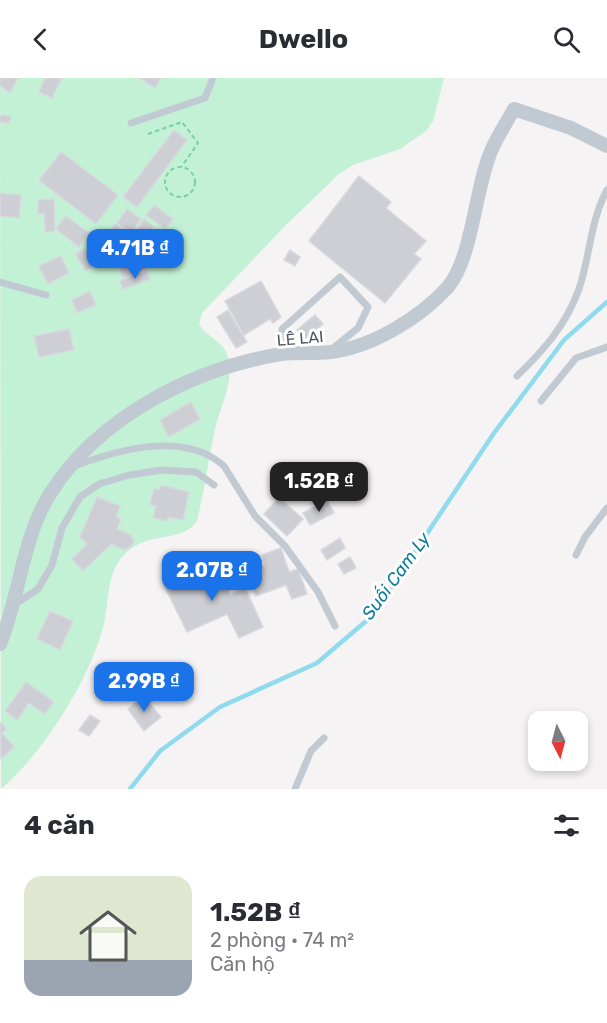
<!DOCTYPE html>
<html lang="vi">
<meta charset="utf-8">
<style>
:root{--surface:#fff;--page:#f2f2f3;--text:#2b2b33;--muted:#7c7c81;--line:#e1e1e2;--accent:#1a73e8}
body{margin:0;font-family:Rubik,sans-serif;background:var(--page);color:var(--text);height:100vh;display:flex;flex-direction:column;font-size:22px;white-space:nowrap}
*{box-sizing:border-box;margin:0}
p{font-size:20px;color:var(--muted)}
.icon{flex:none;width:33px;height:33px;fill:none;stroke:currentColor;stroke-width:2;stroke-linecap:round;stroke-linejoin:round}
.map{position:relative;height:711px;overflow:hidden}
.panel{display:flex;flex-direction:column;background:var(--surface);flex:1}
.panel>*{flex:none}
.needle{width:39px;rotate:174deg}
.fabs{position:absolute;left:528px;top:633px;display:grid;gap:12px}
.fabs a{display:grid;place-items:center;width:60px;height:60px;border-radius:12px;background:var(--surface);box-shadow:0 3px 9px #0003;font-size:30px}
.price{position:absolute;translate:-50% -51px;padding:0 14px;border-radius:12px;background:var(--accent);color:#fff;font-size:20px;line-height:39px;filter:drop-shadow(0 2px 3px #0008)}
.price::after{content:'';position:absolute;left:50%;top:36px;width:18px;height:14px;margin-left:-9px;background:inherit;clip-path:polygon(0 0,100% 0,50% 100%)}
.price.selected{background:#222;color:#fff}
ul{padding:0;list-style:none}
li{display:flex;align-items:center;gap:18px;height:150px;padding:0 24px}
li+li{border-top:2px solid var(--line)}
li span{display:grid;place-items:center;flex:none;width:168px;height:120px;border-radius:18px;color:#555}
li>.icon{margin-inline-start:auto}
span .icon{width:72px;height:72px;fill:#fffc;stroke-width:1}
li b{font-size:26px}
h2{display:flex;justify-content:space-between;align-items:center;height:72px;padding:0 24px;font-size:26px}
header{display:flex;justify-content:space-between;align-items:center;height:78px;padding:0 24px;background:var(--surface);font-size:27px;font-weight:700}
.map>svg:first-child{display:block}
.green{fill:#c3f1d5}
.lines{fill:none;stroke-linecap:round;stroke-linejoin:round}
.stream{stroke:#90daee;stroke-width:4.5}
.building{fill:#cdcfd5;stroke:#d7d9de;stroke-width:1.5}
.path{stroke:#7ad0a6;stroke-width:2;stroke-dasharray:4.5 3;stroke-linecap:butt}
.lane{stroke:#c1cad2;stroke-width:7}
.street{stroke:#c1cad2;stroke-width:14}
.labels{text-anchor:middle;stroke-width:6;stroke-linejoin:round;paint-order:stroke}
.street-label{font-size:16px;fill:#4a5661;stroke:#fff}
.water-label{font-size:18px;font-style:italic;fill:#0c7c9b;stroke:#fff}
</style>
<header><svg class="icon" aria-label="back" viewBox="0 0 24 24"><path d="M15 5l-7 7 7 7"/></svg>Dwello<svg class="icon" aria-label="search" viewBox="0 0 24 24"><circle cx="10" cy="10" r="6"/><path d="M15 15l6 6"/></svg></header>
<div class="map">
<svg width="607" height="711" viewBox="0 0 607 711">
<rect width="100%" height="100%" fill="#f5f3f3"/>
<!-- green -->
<path class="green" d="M0 0H444L433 43 426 53 400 71 353 87 339 96 286 147 202 235 199 246C206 259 222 262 227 276 237 300 218 333 214 356 208 385 204 414 197 443 180 468 144 449 119 483 106 502 109 528 103 550 88 604 43 675 1 711Z"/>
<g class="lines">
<!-- stream -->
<path class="stream" d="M130 711 160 673 220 629 317 585 372 538 494 355 564 262 607 224"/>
</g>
<!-- building -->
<g class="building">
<path d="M0 0H18L10 15 0 8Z"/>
<path d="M45 0H62L52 20 39 14Z"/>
<path d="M139 0H161L155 10Z"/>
<path d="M0 37 11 38 9 45 0 44Z"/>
<path d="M174 52 187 62 137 129 123 119Z"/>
<path d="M61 74 118 117 96 146 39 102Z"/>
<path d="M359 98 391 124 386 130 426 163 414 176 421 181 385 225 309 163Z"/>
<path d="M0 115 21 117 19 140 0 138Z"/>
<path d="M54 121 55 153 45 154 44 135 38 136V122Z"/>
<path d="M154 127 173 141 165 151 146 137Z"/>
<path d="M127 131 141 141 131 155 117 145Z"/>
<path d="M66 138 89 155 79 169 56 151Z"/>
<path d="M144 141 154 149 143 165 132 159Z"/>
<path d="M115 146 128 156 119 170 125 173 114 188 95 175Z"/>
<path d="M85 170 95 187 86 193 75 176Z"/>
<path d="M290 172 300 179 295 188 284 182Z"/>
<path d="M140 176 147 191 123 200 118 185Z"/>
<path d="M61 178 69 195 48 206 39 188Z"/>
<path d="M147 192 150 201 123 211 120 203Z"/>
<path d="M261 203 281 239 273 245 270 241 244 257 225 223Z"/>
<path d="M90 213 96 227 77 235 72 222Z"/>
<path d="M228 232 247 264 236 270 217 239Z"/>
<path d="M315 237 323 246 304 262 297 252Z"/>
<path d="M69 251 74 272 39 279 34 258Z"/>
<path d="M191 324 200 341 169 359 160 342Z"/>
<path d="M310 391 319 413 299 420 292 398Z"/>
<path d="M161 407 189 414 183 442 168 439V443L153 440 156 428 150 427 154 411 159 412Z"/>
<path d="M97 419 120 428 116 439 121 441 117 451 131 457 134 463 131 469 124 472 111 466 83 493 72 481 87 466 80 459Z"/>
<path d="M279 420 303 441 287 458 264 436Z"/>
<path d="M327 422 334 435 310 447 303 435Z"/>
<path d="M340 460 345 470 327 482 321 472Z"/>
<path d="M281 470 289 494 298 491 307 516 292 521 286 507 256 518 247 494 265 487 262 477Z"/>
<path d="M350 479 356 490 344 496 338 486Z"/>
<path d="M216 484 230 517 245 510 263 549 239 560 227 536 187 554 165 509Z"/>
<path d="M50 533 73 543 60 572 37 561Z"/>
<path d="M26 604 54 624 45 636 29 625 17 642 5 633Z"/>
<path d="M143 618 161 639 144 653 128 631Z"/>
<path d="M90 637 100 643 89 658 79 652Z"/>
<path d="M0 644 7 651 2 655 14 669 1 681Z"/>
</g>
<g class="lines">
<!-- path -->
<g class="path">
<path d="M148 56 182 44 198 65 182 88"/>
<circle cx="180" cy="104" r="15"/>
</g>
<!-- lane -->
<g class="lane">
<path d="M131 45 205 20 213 0"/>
<path d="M0 204 46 217"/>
<path d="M281 276 282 251 340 199 368 229 358 250 332 271"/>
<path d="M517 298C544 272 566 247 579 211 590 179 590 143 607 112"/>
<path d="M541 323 576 280 607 269"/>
<path d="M75 388C119 371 185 353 224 388L255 438 285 468 318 514 335 548"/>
<path d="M576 477 585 459 607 430"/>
<path d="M14 527 38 511 52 487 62 450 80 419 99 406 129 397 162 392 196 394 214 407"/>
<path d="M295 711 311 673 324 660"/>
</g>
<!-- street -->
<path class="street" d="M0 566C20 518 22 460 50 416 98 339 193 291 281 276 297 274 314 276 331 274 372 269 420 240 448 209 473 179 475 108 492 71 498 57 507 44 514 31L571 50 607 68"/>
</g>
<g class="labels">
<!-- street labels -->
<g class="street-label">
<text transform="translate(300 260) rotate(-5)" y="6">LÊ LAI</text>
</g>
<!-- water labels -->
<g class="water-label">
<text transform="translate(396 498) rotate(-54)" y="6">Suối Cam Ly</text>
</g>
</g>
</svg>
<div class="fabs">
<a><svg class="needle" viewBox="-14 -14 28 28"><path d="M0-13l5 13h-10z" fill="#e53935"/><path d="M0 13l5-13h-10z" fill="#7c7c81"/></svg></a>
</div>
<b class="price" style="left:135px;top:202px">4.71B ₫</b>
<b class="price selected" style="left:319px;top:435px">1.52B ₫</b>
<b class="price" style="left:212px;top:524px">2.07B ₫</b>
<b class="price" style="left:144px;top:635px">2.99B ₫</b>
</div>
<section class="panel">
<h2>4 căn<svg class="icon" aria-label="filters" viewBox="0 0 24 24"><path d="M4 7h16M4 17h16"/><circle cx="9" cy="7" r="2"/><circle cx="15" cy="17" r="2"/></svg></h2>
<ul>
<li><span style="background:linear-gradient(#dfe7d0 70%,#9aa5b1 0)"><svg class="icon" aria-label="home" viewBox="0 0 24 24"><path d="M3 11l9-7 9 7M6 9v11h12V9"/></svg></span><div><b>1.52B ₫</b><p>2 phòng · 74 m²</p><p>Căn hộ</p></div></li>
</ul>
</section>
